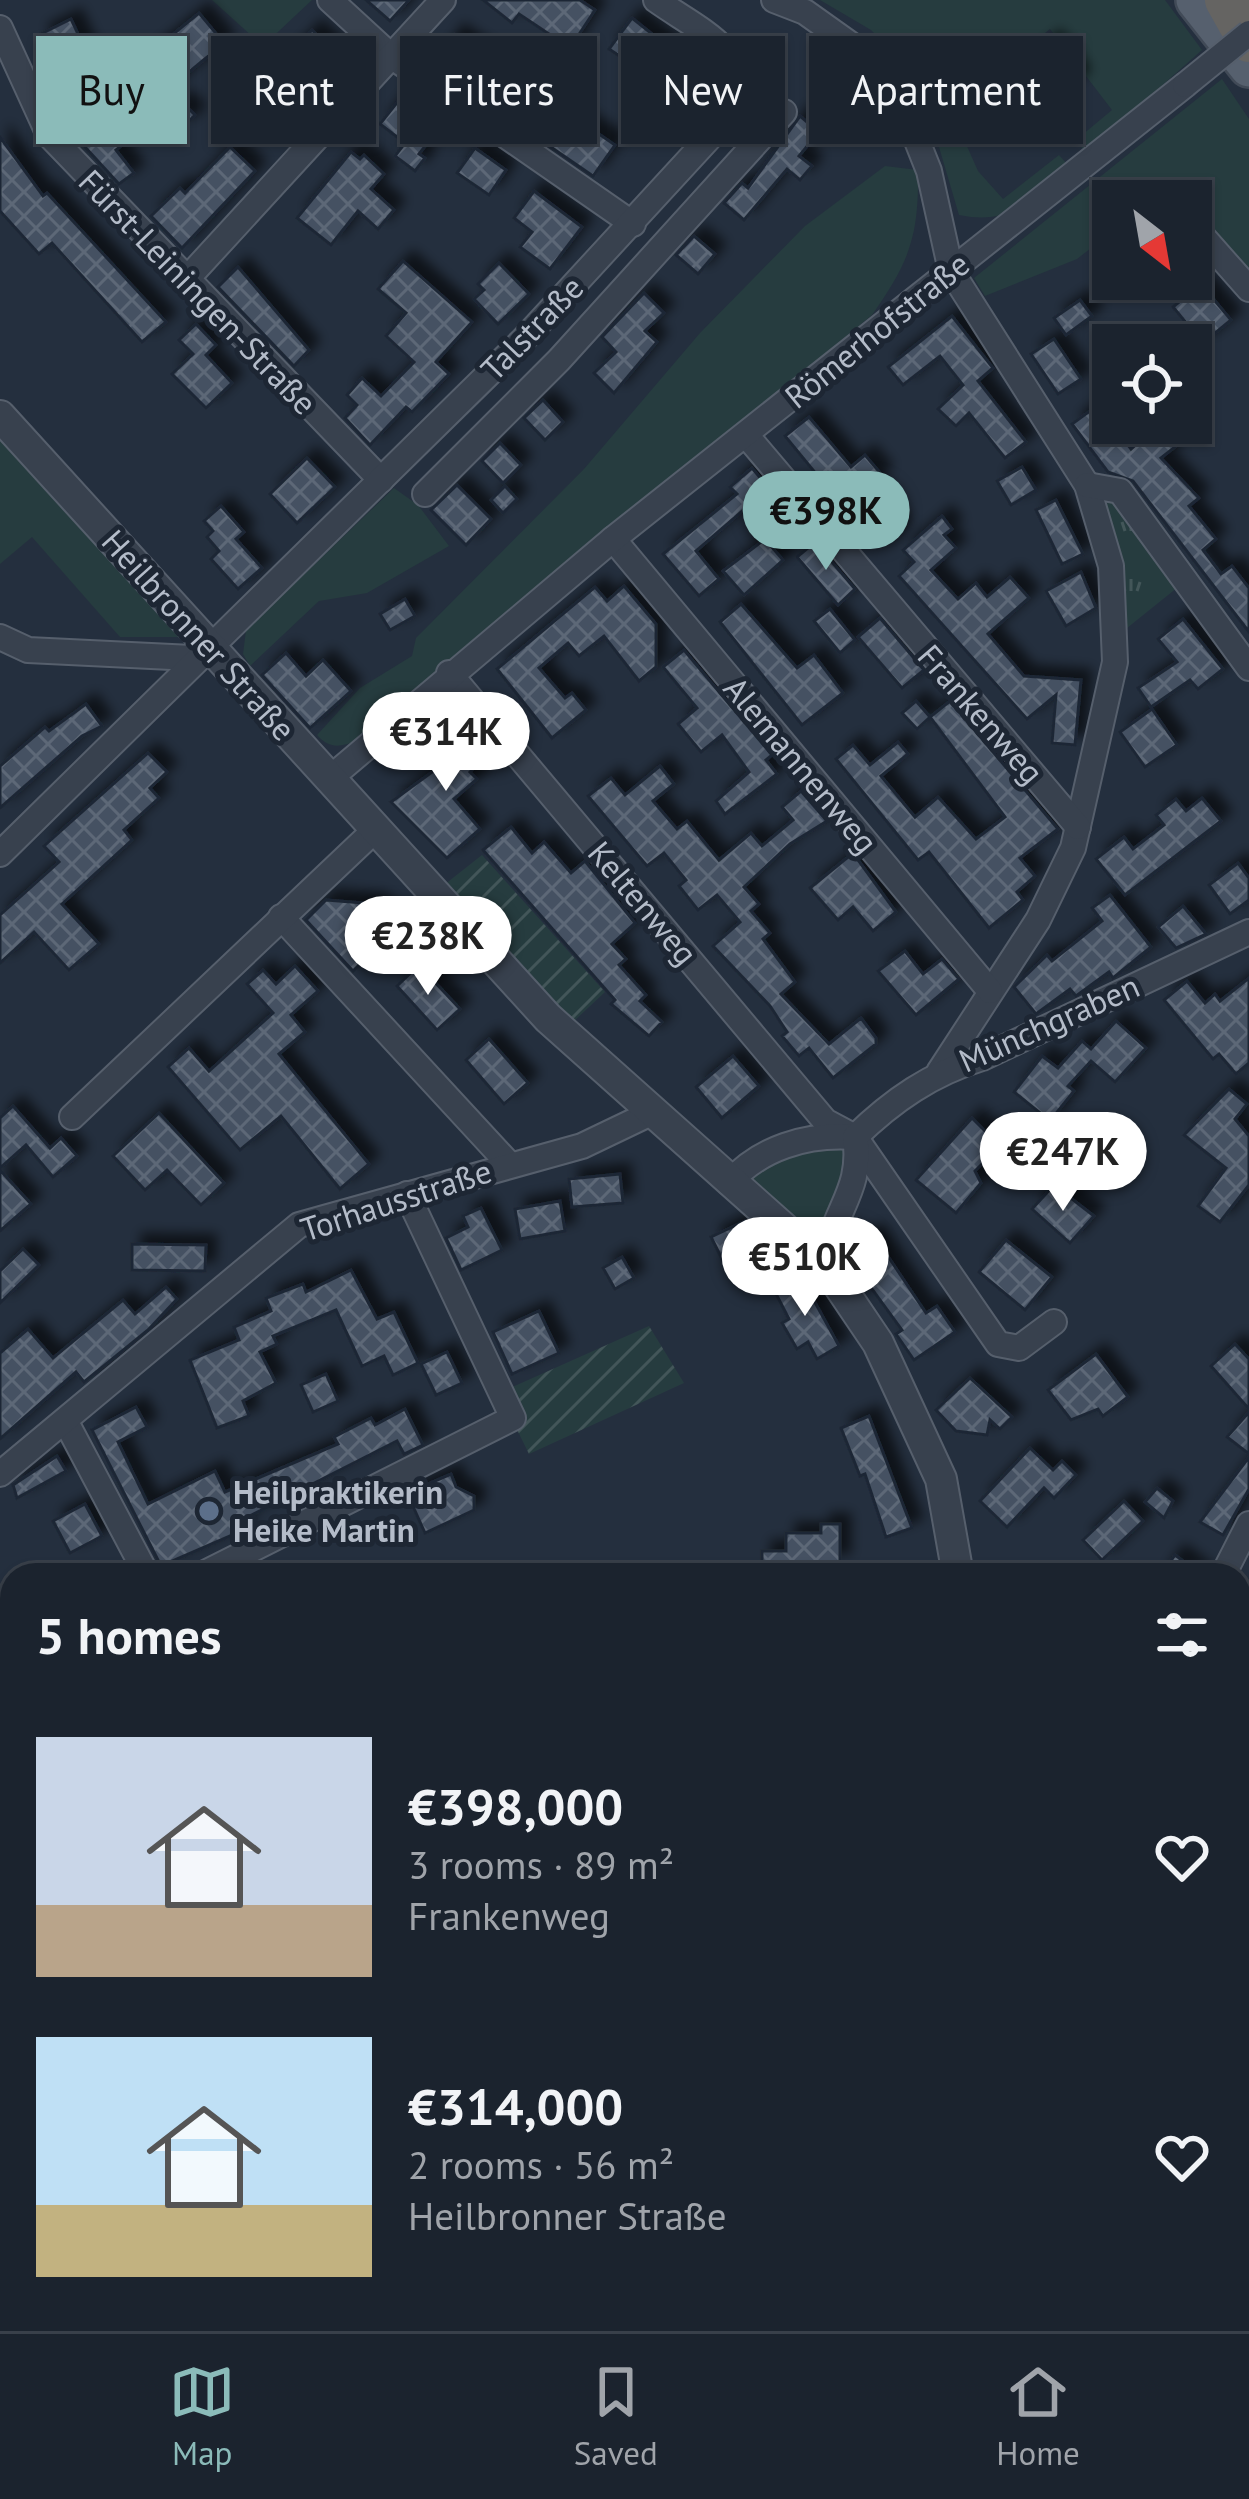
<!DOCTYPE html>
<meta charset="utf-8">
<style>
:root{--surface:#1b232e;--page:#282f3a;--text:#f1f3f6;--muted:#a0a4aa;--line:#39404a;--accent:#8bbbb9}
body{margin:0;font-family:"PT Sans",sans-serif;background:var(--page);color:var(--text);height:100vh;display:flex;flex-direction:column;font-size:45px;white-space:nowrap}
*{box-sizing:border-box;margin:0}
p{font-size:39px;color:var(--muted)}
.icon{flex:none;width:66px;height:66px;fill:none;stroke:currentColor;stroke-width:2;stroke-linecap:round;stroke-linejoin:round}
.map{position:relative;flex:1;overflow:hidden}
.details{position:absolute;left:0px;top:1563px;width:1251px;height:768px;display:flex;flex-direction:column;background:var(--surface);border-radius:36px 36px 0 0;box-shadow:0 3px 9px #0004,0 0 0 3px var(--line)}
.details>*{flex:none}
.hud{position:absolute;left:36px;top:36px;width:1179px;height:108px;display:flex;gap:24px}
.needle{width:78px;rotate:149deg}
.fabs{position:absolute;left:1092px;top:180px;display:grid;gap:24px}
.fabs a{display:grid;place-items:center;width:120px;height:120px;border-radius:0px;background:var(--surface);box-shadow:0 3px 9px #0004,0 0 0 3px var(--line);font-size:60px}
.price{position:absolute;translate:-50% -102px;padding:0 27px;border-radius:42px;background:#fff;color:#222;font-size:39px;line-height:78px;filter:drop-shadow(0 3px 6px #0008)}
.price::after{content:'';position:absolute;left:50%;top:72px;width:36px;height:27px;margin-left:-18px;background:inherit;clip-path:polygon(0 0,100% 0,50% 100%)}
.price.active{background:var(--accent);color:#111}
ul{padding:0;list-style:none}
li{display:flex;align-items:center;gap:36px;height:300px;padding:0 36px}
li span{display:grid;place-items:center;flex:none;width:336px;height:240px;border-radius:0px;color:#555}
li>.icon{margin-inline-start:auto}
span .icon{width:144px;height:144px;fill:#fffc;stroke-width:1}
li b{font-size:51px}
h2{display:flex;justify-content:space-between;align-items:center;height:144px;padding:0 36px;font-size:51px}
.chip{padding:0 42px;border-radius:0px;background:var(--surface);box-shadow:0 3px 9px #0004,0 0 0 3px var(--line);font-size:42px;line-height:108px}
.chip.active{background:var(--accent);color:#111}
.tab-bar{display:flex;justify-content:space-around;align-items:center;height:168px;border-top:3px solid var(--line);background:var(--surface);font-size:33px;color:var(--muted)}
.tab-bar a{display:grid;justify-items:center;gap:6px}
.tab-bar .active{color:var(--accent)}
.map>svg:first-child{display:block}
.grass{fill:#263c3f}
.park{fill:url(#park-tufts)}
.garden{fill:url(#garden-furrows)}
.building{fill:url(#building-cross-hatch);stroke:#1f2835;stroke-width:3;filter:url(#shadow)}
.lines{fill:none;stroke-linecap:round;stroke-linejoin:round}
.minor-casing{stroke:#565f6c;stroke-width:28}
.tertiary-casing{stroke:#565f6c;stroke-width:34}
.primary-casing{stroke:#414a57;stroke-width:44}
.trunk-casing{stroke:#434c59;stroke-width:46}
.minor{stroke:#38414e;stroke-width:24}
.tertiary{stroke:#38414e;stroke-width:30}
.primary{stroke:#56606e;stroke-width:39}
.trunk{stroke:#656462;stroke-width:42}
.minor-bridge-casing{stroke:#565f6c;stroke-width:28;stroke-linecap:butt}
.minor-bridge{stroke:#38414e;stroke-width:24}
.service-dot{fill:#5c6f8a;stroke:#1d2633;stroke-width:4.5}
.labels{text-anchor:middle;stroke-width:10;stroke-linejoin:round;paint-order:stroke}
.street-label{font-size:33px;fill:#b4bcc9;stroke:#1d2633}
.poi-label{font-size:33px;font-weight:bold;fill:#b4bcc9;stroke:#1d2633;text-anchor:start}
</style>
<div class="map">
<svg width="1249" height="2331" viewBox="0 0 1249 2331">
<defs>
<pattern id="park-tufts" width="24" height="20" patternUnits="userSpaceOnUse" patternTransform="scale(3)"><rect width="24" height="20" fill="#263c3f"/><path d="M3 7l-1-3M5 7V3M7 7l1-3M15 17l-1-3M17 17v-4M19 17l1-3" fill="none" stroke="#435659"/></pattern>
<pattern id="garden-furrows" width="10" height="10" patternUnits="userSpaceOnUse" patternTransform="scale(3)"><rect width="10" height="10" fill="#263c3f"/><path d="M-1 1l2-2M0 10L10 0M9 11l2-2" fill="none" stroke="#435659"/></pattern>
<pattern id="building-cross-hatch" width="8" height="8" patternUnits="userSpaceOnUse" patternTransform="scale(3)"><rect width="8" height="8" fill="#455162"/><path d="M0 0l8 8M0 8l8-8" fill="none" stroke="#5d6877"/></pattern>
<filter id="shadow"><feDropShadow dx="10" dy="-10" stdDeviation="6" flood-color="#0009"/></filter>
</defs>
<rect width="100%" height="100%" fill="#242f3e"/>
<!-- grass -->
<g class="grass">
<path d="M212 0H312L263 46Z"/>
<path d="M820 0H1165L1202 50 1086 153 1076 140 1112 110 1050 29 950 108 978 171 1003 199 1059 155 1068 165C1030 199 1013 226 959 215L919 79 871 30Z"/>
<path d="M1222 79 1249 119V276L1191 209V201H1113V231L1077 259 985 296 974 278Z"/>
<path d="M885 166 918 170C919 236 910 261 872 315L361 739C343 746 331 751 317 735L360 688 412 656 416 638 584 469 700 333 805 226Z"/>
<path d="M0 434 188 637H120L32 537 0 564Z"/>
<path d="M394 488 418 505 449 546 367 593 319 601 250 666 243 654 246 630Z"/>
<path d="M855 1137 826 1266 729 1183 749 1160Z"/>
</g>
<!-- park -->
<path class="park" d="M1111 501 1178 587 1127 628 1105 505Z"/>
<!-- garden -->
<g class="garden">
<path d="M482 855 605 992 573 1022 444 885Z"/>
<path d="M649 1326 684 1383 529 1454 499 1393Z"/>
</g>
<!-- building -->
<g class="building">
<path d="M366 0H409L390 21Z"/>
<path d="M483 0H580L595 10 570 48 519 14 512 23Z"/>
<path d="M199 13 224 43 164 93 139 62Z"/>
<path d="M632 18 715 84 687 112 644 72 609 49Z"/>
<path d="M71 19 93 66 61 81 39 35Z"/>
<path d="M312 30 346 61 324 85 287 57Z"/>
<path d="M454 34 615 145 593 176 513 121 517 115 434 64Z"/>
<path d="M1051 40 1080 79 1014 132 985 97Z"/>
<path d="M273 87 302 111 276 142 247 119Z"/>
<path d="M399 100 438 130 419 154 425 158 415 171 395 156 405 143 380 124Z"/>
<path d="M181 101 195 115 182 128 168 115Z"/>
<path d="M111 105 135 135 116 150 134 173 119 184 74 135Z"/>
<path d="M800 116 819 132 799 156 812 166 800 180 787 169 744 220 724 203 742 183 748 188Z"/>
<path d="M0 137 43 196 47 193 166 322 142 342 52 243 39 254 0 211Z"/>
<path d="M230 147 255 171 182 248 151 216 180 188 185 193Z"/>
<path d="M475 148 506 170 489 195 457 173Z"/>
<path d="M351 152 360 159 364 155 384 174 371 189 394 210 378 229 358 211 331 245 297 218Z"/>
<path d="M534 191 582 227 550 269 520 247 532 232 514 218Z"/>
<path d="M694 236 715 254 698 274 676 255Z"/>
<path d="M403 261 472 322 436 362 449 374 412 412 406 407 370 445 345 418 357 405 347 395 362 378 381 396 414 362 386 336 406 313 378 289Z"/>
<path d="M499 263 529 294 498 324 474 299 484 290 478 284Z"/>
<path d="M238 267 309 350 294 366 218 287Z"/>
<path d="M1201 284 1231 320 1203 343 1173 307Z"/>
<path d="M644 293 664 313 645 331 657 342 614 393 594 373 616 352 602 337Z"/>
<path d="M1080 300 1092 316 1066 335 1054 318Z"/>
<path d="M952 316 993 368 978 381 1026 442 1005 458 969 413 956 426 938 409 963 385 940 356 903 385 888 367Z"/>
<path d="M196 324 216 345 206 355 232 383 206 408 172 374 193 354 179 340Z"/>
<path d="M1054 339 1081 379 1058 394 1031 354Z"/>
<path d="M543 400 563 422 545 440 524 418Z"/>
<path d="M1098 405 1131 449 1157 426 1175 447 1161 458 1199 498 1189 506 1216 539 1203 550 1221 574 1232 566 1249 588V632L1133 481 1108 472 1072 424Z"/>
<path d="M809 417 851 467 865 455 882 475 870 485 899 530 877 548 785 436Z"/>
<path d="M500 443 521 465 503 483 482 461Z"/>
<path d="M307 458 335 487 297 523 270 494Z"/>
<path d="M1022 467 1036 490 1011 505 997 481Z"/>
<path d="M752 468 793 517 773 535 748 506 696 551 719 579 699 596 663 554 737 494 730 487Z"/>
<path d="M457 485 491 519 466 545 431 510Z"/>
<path d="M505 486 517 499 503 513 491 500Z"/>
<path d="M1056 500 1083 554 1062 564 1036 510Z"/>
<path d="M221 506 244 532 236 539 262 568 238 589 211 559 219 551 207 537 213 531 204 521Z"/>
<path d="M942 516 952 529 944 535 956 548 931 570 958 599 976 583 987 597 1010 577 1029 598 988 634 1024 676 1081 680 1075 745 1052 743 1056 695 1027 719 899 576 914 562 903 550Z"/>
<path d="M765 539 783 560 744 595 723 571Z"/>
<path d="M815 542 855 589 838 605 797 557Z"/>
<path d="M1081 572 1096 608 1066 626 1046 591Z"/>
<path d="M624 586 656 624V667L639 681 604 636 579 656 568 643 539 668 565 698 572 693 586 710 552 738 497 669 595 587 607 601Z"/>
<path d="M405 599 415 616 390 630 380 614Z"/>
<path d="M741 604 797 668 814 655 843 693 802 725 720 622Z"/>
<path d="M830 609 855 640 840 653 814 621Z"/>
<path d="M880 618 924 670 902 688 858 637Z"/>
<path d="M1183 619 1223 669 1198 689 1190 680 1151 707 1138 688 1177 662 1158 639Z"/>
<path d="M684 650 772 755 766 760 777 774 725 814 716 801 749 772 722 735 701 752 678 724 697 708 663 667Z"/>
<path d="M286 653 306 676 323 660 351 691 310 728 262 675Z"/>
<path d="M916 701 930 717 917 729 902 713Z"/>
<path d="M950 701 1058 829 1020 858 1035 876 1017 892 1023 900 989 928 929 852 918 860 836 759 853 745 870 765 898 742 908 754 881 776 915 817 938 797 976 839 1005 817 930 717Z"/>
<path d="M86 704 102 726 82 736 0 808V766L45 727 49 731Z"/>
<path d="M1152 709 1177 745 1145 767 1120 732Z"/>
<path d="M469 722 493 751 470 772 477 779 454 799 480 829 447 858 391 802 454 756 443 744Z"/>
<path d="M148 753 167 772 150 788 159 798 124 830 132 840 62 904 99 944 69 970 34 932 0 963V915L59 862 44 846Z"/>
<path d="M660 766 674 784 653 801 677 829 687 821 719 860 751 833 762 846 793 820 782 807 801 791 827 821 790 844 744 887 759 904 751 911 770 933 763 939 795 982 781 994 829 1044 861 1018 876 1038V1044L833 1078 809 1048 799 1056 782 1036 787 1032 770 1006 713 946 740 922 717 895 698 910 679 886 686 880 664 853 647 866 588 796 611 778 625 795Z"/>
<path d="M1202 798 1221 821 1125 895 1096 859 1124 837 1133 849 1164 825 1156 815 1176 799 1186 811Z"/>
<path d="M511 827 532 853 544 842 571 873 585 861 635 923 612 944 626 959 619 965 646 995 640 1001 662 1022 649 1036 611 1004 615 1000 483 850Z"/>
<path d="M853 853 896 912 873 931 853 907 838 920 810 888Z"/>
<path d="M1238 863 1249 878V900L1230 914 1209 885Z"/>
<path d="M1110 895 1151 947 1113 978 1109 972 1076 996 1070 989 1036 1014 1014 987 1047 955 1052 961 1102 921 1092 908Z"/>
<path d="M326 900 376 904 398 927 353 971 306 920Z"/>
<path d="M1183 906 1206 934 1176 948 1158 927Z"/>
<path d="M905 951 923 974 942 959 959 979 916 1015 878 971Z"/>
<path d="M419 965 460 1009 437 1030 397 986Z"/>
<path d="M295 966 318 991 291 1015 305 1032 279 1054 369 1164 340 1189 281 1116 240 1150 168 1067 189 1048 209 1071 273 1013 247 984 263 970 276 984Z"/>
<path d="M1249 978V1063L1236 1074 1219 1054 1213 1059 1164 1000 1187 981 1205 1003 1215 994 1220 1001Z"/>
<path d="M1116 1021 1146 1048 1115 1082 1091 1061 1068 1086 1074 1091 1050 1121 1014 1092 1042 1056 1058 1068 1082 1041 1091 1049Z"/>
<path d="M489 1039 528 1083 504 1104 466 1060Z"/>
<path d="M733 1056 759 1086 722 1118 696 1087Z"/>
<path d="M1229 1089 1247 1104 1235 1119 1249 1136V1185L1220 1222 1198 1206 1226 1168 1184 1135Z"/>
<path d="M13 1106 50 1148 61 1138 77 1156 53 1177 26 1145 0 1168V1118Z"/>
<path d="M159 1113 224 1183 201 1205 167 1170 145 1190 113 1156Z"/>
<path d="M972 1118 1000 1146 975 1171 981 1183 956 1213 916 1180Z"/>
<path d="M0 1170 31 1204 0 1231Z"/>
<path d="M620 1174 623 1203 572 1207 569 1179Z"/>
<path d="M1054 1185 1094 1216 1070 1243 1032 1209Z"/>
<path d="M560 1201 565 1231 520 1239 515 1209Z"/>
<path d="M481 1208 502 1250 461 1270 446 1238 468 1227 463 1216Z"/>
<path d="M745 1221 758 1249 725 1265 711 1237Z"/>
<path d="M873 1234 926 1313 937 1306 955 1332 914 1360 896 1334 902 1330 845 1252Z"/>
<path d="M1006 1240 1052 1277 1025 1310 979 1272Z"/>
<path d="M132 1244 206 1245 205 1271 132 1270Z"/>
<path d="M23 1249 39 1265 0 1303V1271Z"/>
<path d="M622 1257 634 1278 615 1289 603 1268Z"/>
<path d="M351 1270 377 1319 394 1312 418 1363 393 1375 384 1356 362 1366 336 1310 273 1336 277 1344 260 1352 276 1383 243 1401 249 1416 217 1428 190 1360 239 1340 234 1327 271 1311 266 1298 303 1284 306 1292Z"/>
<path d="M801 1277 839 1346 817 1359 808 1342 797 1349 782 1323 789 1319 774 1290Z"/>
<path d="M166 1287 177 1299 148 1330 84 1382 76 1372 0 1439V1353L28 1329 53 1358 123 1300 135 1314Z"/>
<path d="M539 1311 559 1353 512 1374 493 1332Z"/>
<path d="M1235 1344 1249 1359V1409L1211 1366Z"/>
<path d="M447 1352 462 1383 436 1395 421 1364Z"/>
<path d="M1096 1354 1128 1397 1103 1416 1098 1409 1071 1420 1048 1390Z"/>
<path d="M326 1374 338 1401 313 1412 301 1385Z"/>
<path d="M970 1378 1012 1417 1000 1429 990 1420 987 1435 956 1431 936 1410Z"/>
<path d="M136 1407 147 1427 118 1442 148 1504 215 1471 225 1492 338 1444 334 1437 371 1418 375 1425 405 1409 423 1445 404 1454 397 1441 240 1521 244 1530 161 1566 92 1430Z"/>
<path d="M1249 1412V1454L1227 1437Z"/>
<path d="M869 1416 912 1528 886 1537 865 1474 860 1476 841 1428Z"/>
<path d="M1030 1448 1053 1470 1062 1461 1076 1475 1054 1498 1044 1488 1007 1527 980 1501Z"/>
<path d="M57 1456 66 1471 17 1498 13 1485Z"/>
<path d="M1249 1457V1489L1223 1535 1200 1522Z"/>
<path d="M451 1474 456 1487 474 1496V1510L425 1533 407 1493Z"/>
<path d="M1157 1488 1173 1501 1164 1518 1145 1502Z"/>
<path d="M1124 1501 1143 1521 1102 1560 1083 1540Z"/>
<path d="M85 1504 102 1536 70 1553 53 1521Z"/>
<path d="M821 1524H840V1563L806 1562V1570H788V1575H762V1551H786V1533H821Z"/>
<path d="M1175 1555 1202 1575H1160Z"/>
</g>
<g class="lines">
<defs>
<g id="minor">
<path d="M330 0 391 56 633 224"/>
<path d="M774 0 805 12 871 59 898 93 929 171 951 271 1087 485 1111 566 1115 662 1073 848 1038 920 939 1072"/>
<path d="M0 28 49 135 381 480"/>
<path d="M1191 234 1196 229 1249 289"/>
<path d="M185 281 443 0"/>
<path d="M746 435 1078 827"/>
<path d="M1087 485 1120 491 1249 668"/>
<path d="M425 494 559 360 784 112"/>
<path d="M613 539 990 991"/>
<path d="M0 637 28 650 192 658 208 651"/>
<path d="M449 673 825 1121 855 1137 998 1344 1019 1348 1054 1322"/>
<path d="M329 779 613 539 1185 85"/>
<path d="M0 854 524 339 744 100C745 47 695 28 656 0"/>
<path d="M281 917 509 1164"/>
<path d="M72 1117 377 828"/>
<path d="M729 1183C760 1148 806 1134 853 1137"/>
<path d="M826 1266C829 1212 864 1193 855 1137 893 1100 931 1074 982 1058L1249 932"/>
<path d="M66 1422 147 1575"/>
<path d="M0 1474 299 1225 582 1146 653 1112"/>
<path d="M201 1575 513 1418 407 1194"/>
<path d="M1223 1575 1249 1524"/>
<path d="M1239 1596 1249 1601"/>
<path d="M1239 1880 1249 1886"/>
<path d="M0 1955 12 1948"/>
<path d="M531 2319 536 2331"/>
<path d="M891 2319V2331"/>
</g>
<g id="tertiary">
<path d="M0 416 548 1018 826 1266 878 1343 941 1479 958 1575"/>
<path d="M1239 2180 1249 2197"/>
<path d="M0 2238 12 2232"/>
</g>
<path id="primary" d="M1196 0 1249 67"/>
<path id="trunk" d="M1226 0 1249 41"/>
</defs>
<!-- minor casing -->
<use href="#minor" class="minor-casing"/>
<!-- tertiary casing -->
<use href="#tertiary" class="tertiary-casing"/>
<!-- primary casing -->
<use href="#primary" class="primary-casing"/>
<!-- trunk casing -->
<use href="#trunk" class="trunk-casing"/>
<!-- minor -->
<use href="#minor" class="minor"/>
<!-- tertiary -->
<use href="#tertiary" class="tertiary"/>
<!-- primary -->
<use href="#primary" class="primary"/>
<!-- trunk -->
<use href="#trunk" class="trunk"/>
<defs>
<path id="minor-bridge" d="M1185 85 1249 33"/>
</defs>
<!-- minor-bridge casing -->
<use href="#minor-bridge" class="minor-bridge-casing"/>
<!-- minor-bridge -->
<use href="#minor-bridge" class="minor-bridge"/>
</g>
<!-- markers -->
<circle class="service-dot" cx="209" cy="1511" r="12"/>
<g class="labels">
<!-- street labels -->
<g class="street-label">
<text transform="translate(198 292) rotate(46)" y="12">Fürst-Leiningen-Straße</text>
<text transform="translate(532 328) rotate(-46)" y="12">Talstraße</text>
<text transform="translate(877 330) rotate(-39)" y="12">Römerhofstraße</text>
<text transform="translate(199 635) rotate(48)" y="12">Heilbronner Straße</text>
<text transform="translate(981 714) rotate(49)" y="12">Frankenweg</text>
<text transform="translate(801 765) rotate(50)" y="12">Alemannenweg</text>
<text transform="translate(643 903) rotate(50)" y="12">Keltenweg</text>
<text transform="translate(1049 1023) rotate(-24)" y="12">Münchgraben</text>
<text transform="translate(396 1200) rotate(-18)" y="12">Torhausstraße</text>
</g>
<!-- poi labels -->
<g class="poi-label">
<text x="233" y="1504">Heilpraktikerin<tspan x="233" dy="38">Heike Martin</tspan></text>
</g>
</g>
</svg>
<div class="fabs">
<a><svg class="needle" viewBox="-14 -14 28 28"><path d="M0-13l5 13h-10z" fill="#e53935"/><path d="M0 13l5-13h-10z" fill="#a0a4aa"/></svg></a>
<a><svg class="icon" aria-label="locate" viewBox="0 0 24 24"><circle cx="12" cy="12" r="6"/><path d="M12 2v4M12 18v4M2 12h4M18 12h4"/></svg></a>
</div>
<b class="price active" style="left:826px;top:573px">€398K</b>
<b class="price" style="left:446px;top:794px">€314K</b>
<b class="price" style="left:428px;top:998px">€238K</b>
<b class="price" style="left:1063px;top:1214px">€247K</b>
<b class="price" style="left:805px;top:1319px">€510K</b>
<div class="hud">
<a class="chip active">Buy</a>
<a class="chip">Rent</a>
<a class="chip">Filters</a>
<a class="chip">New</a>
<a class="chip">Apartment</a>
</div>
<section class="details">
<h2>5 homes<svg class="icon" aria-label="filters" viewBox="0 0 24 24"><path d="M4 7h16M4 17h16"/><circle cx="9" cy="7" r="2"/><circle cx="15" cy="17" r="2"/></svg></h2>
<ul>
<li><span style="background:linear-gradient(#c9d6e8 70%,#b9a48a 0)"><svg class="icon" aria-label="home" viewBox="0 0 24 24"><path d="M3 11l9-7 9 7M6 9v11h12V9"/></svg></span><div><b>€398,000</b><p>3 rooms · 89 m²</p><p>Frankenweg</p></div><svg class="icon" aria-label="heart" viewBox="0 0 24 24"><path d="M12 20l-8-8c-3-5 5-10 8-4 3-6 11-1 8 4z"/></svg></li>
<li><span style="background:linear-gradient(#bfe0f5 70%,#c2b280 0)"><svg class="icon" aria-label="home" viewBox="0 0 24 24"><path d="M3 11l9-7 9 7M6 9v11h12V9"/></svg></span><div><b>€314,000</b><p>2 rooms · 56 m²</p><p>Heilbronner Straße</p></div><svg class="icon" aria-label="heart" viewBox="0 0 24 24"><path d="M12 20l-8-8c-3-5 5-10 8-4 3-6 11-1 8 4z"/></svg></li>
</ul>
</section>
</div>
<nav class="tab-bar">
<a class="active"><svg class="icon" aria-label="map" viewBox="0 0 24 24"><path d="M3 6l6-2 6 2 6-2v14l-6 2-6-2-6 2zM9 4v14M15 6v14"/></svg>Map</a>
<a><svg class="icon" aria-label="saved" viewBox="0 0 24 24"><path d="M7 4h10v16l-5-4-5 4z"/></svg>Saved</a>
<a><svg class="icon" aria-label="home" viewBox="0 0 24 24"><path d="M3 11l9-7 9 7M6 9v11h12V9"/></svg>Home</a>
</nav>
